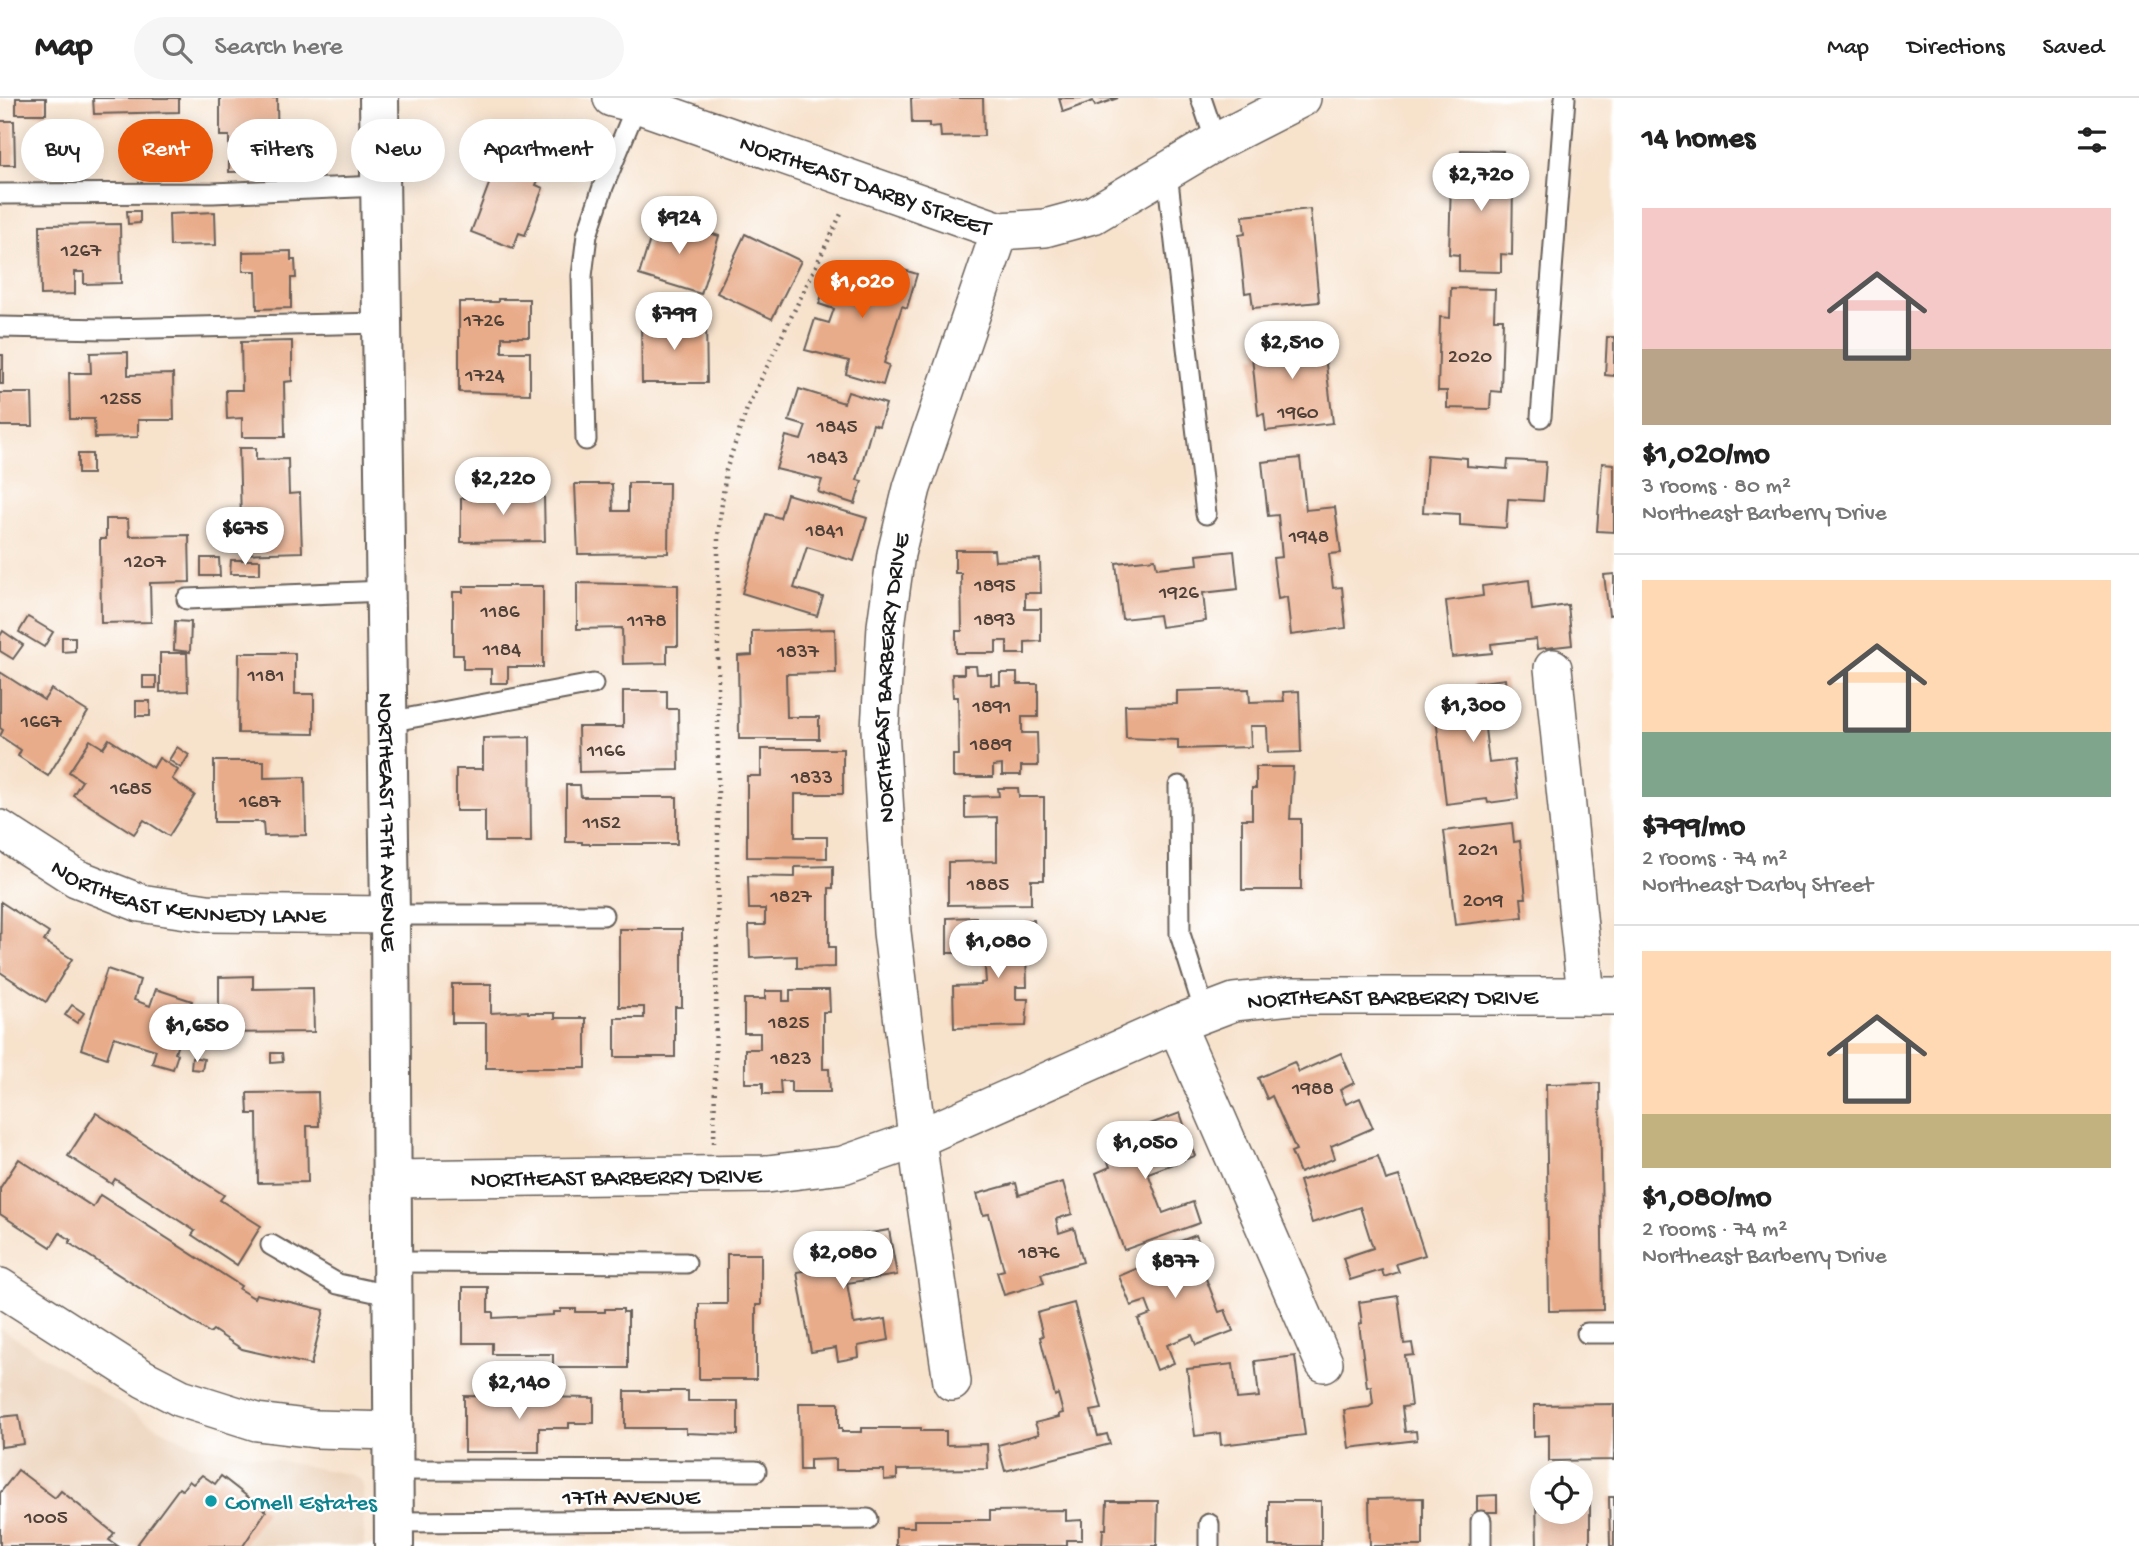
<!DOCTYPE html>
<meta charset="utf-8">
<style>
:root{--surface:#fff;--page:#f6f6f6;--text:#222;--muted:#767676;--line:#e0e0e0;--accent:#ea580c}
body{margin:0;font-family:"Gochi Hand",sans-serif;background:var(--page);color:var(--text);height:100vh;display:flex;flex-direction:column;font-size:26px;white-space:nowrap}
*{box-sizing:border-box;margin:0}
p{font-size:23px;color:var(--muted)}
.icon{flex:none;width:38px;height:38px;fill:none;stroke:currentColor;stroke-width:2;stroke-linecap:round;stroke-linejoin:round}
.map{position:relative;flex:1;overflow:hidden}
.drawer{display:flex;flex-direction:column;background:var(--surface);width:525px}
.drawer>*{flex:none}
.hud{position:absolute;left:21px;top:21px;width:665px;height:63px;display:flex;gap:14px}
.buttons{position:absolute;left:1530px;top:1363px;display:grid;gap:14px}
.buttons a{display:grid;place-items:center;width:63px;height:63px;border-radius:50%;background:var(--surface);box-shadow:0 4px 18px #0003;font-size:35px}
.price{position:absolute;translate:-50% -60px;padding:0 16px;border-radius:24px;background:#fff;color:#222;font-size:23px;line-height:46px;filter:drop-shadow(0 2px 4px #0008)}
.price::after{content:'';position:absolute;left:50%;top:42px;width:21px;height:16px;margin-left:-10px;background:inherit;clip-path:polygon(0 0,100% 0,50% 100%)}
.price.active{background:var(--accent);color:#fff}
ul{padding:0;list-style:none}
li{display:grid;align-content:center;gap:14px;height:371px;padding:0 28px}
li+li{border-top:2px solid var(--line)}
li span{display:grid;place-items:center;height:217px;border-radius:0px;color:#555}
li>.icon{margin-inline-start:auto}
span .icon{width:126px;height:126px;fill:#fffc;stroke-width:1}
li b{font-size:30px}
h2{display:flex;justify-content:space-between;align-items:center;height:84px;padding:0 28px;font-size:30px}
.chip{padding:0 24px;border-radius:32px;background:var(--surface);box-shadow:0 4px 18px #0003;font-size:24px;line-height:63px}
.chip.active{background:var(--accent);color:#fff}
header{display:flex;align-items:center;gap:42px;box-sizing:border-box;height:98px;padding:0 35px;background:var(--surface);border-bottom:2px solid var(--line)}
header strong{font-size:33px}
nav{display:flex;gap:38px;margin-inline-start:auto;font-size:24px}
.search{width:490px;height:63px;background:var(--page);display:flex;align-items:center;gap:18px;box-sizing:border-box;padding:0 24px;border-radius:38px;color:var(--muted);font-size:26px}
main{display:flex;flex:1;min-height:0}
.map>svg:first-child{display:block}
.built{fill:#ebd2b9}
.building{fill:#e8ac8a}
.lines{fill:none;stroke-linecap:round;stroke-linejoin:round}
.service-casing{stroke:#69615a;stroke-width:23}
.minor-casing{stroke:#69615a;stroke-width:40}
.tertiary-casing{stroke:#69615a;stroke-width:42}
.path{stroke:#69615a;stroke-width:4.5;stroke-dasharray:2 5;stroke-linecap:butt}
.service{stroke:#fff;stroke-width:19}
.minor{stroke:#fff;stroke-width:37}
.tertiary{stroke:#fff;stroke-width:38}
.culture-dot{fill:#0f9aa8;stroke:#fff;stroke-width:2.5}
.labels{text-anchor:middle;stroke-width:5;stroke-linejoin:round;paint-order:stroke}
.number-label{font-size:21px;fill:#4f4038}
.street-label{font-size:24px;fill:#1c1c1c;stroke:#fff}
.culture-label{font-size:24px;fill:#0d838f;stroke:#fff;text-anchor:start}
</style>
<header>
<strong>Map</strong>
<div class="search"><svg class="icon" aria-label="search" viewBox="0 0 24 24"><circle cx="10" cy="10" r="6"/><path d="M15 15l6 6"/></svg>Search here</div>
<nav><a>Map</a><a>Directions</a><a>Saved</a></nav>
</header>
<main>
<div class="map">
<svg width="1614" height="1448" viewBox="0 0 1614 1448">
<rect width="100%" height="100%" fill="#fff"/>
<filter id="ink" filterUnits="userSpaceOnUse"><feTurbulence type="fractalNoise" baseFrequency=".0143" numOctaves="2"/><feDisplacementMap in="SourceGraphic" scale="14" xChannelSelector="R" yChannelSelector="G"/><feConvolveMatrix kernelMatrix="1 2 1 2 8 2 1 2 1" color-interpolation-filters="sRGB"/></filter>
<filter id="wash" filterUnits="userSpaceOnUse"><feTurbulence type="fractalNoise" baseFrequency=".00686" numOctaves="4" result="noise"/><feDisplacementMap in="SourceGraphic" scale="28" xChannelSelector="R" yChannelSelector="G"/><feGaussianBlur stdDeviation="1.57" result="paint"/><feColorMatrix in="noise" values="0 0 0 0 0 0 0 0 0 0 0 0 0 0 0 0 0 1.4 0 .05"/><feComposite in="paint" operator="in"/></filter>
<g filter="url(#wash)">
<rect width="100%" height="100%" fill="#f7e2cc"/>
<!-- built -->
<path class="built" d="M0 1230 151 1326 192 1346 353 1377 361 1382 363 1389 364 1448H0Z"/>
<g id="blocks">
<!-- building -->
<g class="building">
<rect x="16" y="0" width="30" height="16"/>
<path d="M93 0H179V14L94 16Z"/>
<path d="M220 0H277L278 73 229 74V38H220Z"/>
<path d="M911 0H983L984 38 941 39 940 28 929 29V25H912Z"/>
<path d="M1059 0H1118L1095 8 1093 3 1063 14Z"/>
<path d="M0 23H14L15 67H0Z"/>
<rect x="150" y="25" width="34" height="27"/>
<path d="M1461 52 1503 53 1502 84H1513L1512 157 1501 156V174L1459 173V157L1449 156 1451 82H1460Z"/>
<path d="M500 57 542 73 536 87 543 90 525 137 519 135 513 150 471 134Z"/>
<path d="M1310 111 1319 204 1253 210 1251 194 1245 195 1239 139V137L1245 136 1243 118Z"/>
<path d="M127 113H140V125L128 126Z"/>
<path d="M215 114 216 147 170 148 169 116Z"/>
<path d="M657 119 719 138 701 196 639 177Z"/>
<path d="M120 126 121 185 84 186V174H75V196L41 197 40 127Z"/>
<path d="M745 136 801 163 772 221 717 195Z"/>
<path d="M291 153V162H295L296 180H291V210L257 211 256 173H243V154Z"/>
<path d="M877 164 917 176 907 210 902 208 884 265 889 267 883 287 846 276 849 263 805 252 815 221 829 225 834 211 819 206 830 173 870 187Z"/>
<path d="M1451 190 1495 191 1494 221H1503L1501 294 1491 293 1490 311 1447 310V293H1438L1440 219 1450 220Z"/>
<path d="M498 201H529V239H502V254H530V296L459 294V204H498Z"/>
<path d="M706 223 707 285H642L641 224Z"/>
<path d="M1322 233 1333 325 1266 333 1264 316 1258 317 1252 258H1258L1256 240Z"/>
<path d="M1607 239H1614V278L1605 277Z"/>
<path d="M292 243V283L284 284 285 339H242V320L227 321 226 292H242L241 244Z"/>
<path d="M128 254V277L173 276 174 322H138V339L95 340 94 321H70L69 275H91L90 255Z"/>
<rect x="0" y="257" width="3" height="29"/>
<path d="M799 291 844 305 848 294 886 306 879 328 873 326 857 382 862 383 855 406 818 394 822 382 776 371 786 338 801 342 806 328 789 323Z"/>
<path d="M0 295H32L33 328H0Z"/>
<path d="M239 350H256V362L288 361 289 396 300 395 302 454 242 456Z"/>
<rect x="78" y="356" width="14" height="20"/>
<path d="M1427 357 1467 360V368L1507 371 1508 362 1546 364 1543 403 1508 401 1506 430 1460 427V416L1423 414Z"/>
<path d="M1300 360 1306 412 1335 409 1341 455 1329 456 1333 490 1342 489 1346 530 1291 537 1287 499 1278 501 1273 460 1282 459 1278 417 1268 418 1262 364Z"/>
<path d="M1602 365 1614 366V434L1597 433Z"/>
<path d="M628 385H669L668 455 578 456 575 386H612L613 413H628Z"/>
<path d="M478 393H529V398H544L545 443 461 444V400H478Z"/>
<path d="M787 396 867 420 854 463 807 449 794 490 823 499 817 518 742 495 766 416 780 420Z"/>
<path d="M106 421H128L129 438 189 437 190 484 150 485 151 524 101 525 100 441H106Z"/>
<path d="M955 452H994L995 463 1040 461 1041 495H1025V511H1041V543L1025 544V556H1007V543H996V555H956V533H962L961 475H955Z"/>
<path d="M1234 453 1238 491 1203 495 1206 523 1161 529 1159 517 1122 521 1116 465 1155 461 1157 470 1198 466 1197 457Z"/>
<path d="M201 460H219L220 478H201Z"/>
<path d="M231 462H260V476H230Z"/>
<path d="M1614 476V516L1609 517 1604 477Z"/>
<path d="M1529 482 1532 512 1568 507 1572 547 1537 551 1536 541 1491 546 1492 555 1452 559 1446 503 1483 498 1482 488Z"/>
<path d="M577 485 678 487V548H667V565L623 566 622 530 577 531Z"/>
<path d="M463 488H543V569H508V585H491V571H463V557H453V494H463Z"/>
<path d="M28 519 53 534 44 549 19 534Z"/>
<path d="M175 523 191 524 190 554 174 552Z"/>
<path d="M835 531 836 575 786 576 787 619H819V641H739L738 558 752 557V533Z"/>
<path d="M3 533 23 547 13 561 0 553V538Z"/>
<path d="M62 539H75V553L62 554Z"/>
<path d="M160 555H187L188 593 160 594Z"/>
<path d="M239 555H295V596H314V636L238 635Z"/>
<path d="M964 568H976L977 576H991V587H1000V575H1017V586H1038V619H1022V635H1037L1038 668H1021V677H1002V667L993 668V679H953V657H959L958 599H953L952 576H964Z"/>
<path d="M0 574 44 602 51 591 88 614 48 678 18 658 21 652 0 638 3 632 0 630Z"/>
<rect x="143" y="578" width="13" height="12"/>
<path d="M1505 581 1509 619 1484 622 1489 665 1514 662 1518 701 1488 705 1487 701 1446 706 1433 593 1474 588 1473 585Z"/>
<path d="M1249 591 1250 604 1284 603 1283 594 1299 593 1301 654 1268 655 1267 628H1250L1251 649 1178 651V642L1126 640 1125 607 1177 606V593Z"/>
<path d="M623 593H667V611H678L679 672 579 674 578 629H623Z"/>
<rect x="136" y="603" width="14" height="15"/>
<path d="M530 639 531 744H485V713H456V671H483V640Z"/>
<path d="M109 641 153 670 159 660 178 672 172 681 195 697 169 738 144 722 134 736 73 697 82 683 69 674 90 642 103 650Z"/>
<path d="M177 649 189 657 181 670 169 662Z"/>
<path d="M761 651H843V696H795V739H827V760L747 759V678H761Z"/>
<path d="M214 663H264V680L305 679 306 737 264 738 263 724H214Z"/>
<path d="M1256 669H1293L1290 721H1301V792H1242V721H1252V690H1256Z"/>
<path d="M566 687H580L581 699H677V746H582V744H566Z"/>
<path d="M998 690H1018L1019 699H1044V782H1031V806L948 807V764L997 763V719L965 720V699L999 698Z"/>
<path d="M1512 725 1514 744 1520 743 1526 800H1521L1523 819 1455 827 1444 733Z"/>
<path d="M833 768V790H829V849H835V869L797 870V858L750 860 749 827H765V811H749L748 778 795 779V769Z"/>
<path d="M1 804 49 835 44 843 72 861 46 904 0 874Z"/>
<path d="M976 819 977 855H947V820Z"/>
<path d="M1026 822H1034L1037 853H1026L1027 889H1016V901H1028L1026 928 954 930 953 888 981 887V885L986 884 982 828 1026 827Z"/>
<path d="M619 831H682V909H675V959H615V920H644V909H619Z"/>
<path d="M107 871 140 882 134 902 150 908 156 891 192 903 175 955 178 956 173 971 152 965 156 952 114 939 107 960 81 951Z"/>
<path d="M253 878V891L313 890 314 934 219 935V879Z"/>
<path d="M452 886H491V915L528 913V915H555V920H586V970H486V925H452Z"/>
<path d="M790 892H829L830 914H823V971H829L830 994H791V983H780L781 996H763V985H745V951H760V935H744V901H765V893H783V903H790Z"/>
<path d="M72 907 84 915 77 925 65 917Z"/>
<path d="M271 955H282L283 964 271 965Z"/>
<path d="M1341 955 1354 985 1340 992 1346 1006 1360 1000 1373 1030 1331 1048 1335 1060 1300 1075 1291 1054 1296 1052 1272 998 1267 1001 1258 980 1294 964 1299 974Z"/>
<path d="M192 959 204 961 202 972 191 971Z"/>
<path d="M1600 985 1603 1212 1549 1213 1546 986Z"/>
<path d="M318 994 319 1028H307L308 1084 258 1085 257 1016H248L247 995Z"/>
<path d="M96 1015 224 1097 220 1102 261 1128 237 1167 192 1137 195 1133 115 1081 112 1086 68 1058Z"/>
<path d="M1180 1015 1195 1058 1148 1075 1163 1115 1193 1104 1200 1125 1124 1152 1096 1075 1110 1069 1101 1044Z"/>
<path d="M1378 1058 1386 1082 1399 1078 1425 1157 1396 1166 1399 1174 1384 1179 1382 1172 1350 1182 1343 1160 1373 1150 1360 1109 1312 1125 1299 1083Z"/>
<path d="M19 1061 93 1109 100 1097 241 1188 239 1191 254 1200 256 1196 324 1212 311 1267 242 1251 213 1232 210 1235 69 1145 71 1142 60 1135 51 1149 0 1116V1090Z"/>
<path d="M1063 1084 1072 1116 1056 1121 1059 1135 1074 1130 1083 1164 1041 1176 1044 1185 1004 1197 997 1174 1004 1172 989 1116 983 1117 977 1096 1016 1085 1019 1097Z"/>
<path d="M889 1132 897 1177 847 1185 854 1226 886 1221 889 1242 858 1248 859 1259 838 1263 836 1250 811 1254 797 1174 810 1172 806 1146Z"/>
<path d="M1196 1137 1204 1158 1198 1160 1219 1214 1225 1212 1233 1233 1196 1247 1192 1237 1167 1247 1174 1265 1157 1272 1138 1221 1151 1216 1146 1203 1131 1208 1119 1178 1160 1161 1157 1152Z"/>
<path d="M727 1156H761V1207H756V1281H699V1206H727Z"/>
<path d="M463 1189H488V1214H493V1220L553 1217V1214H561V1211H576V1214H605V1211H623V1214H628V1270H553V1256H492V1245H463Z"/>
<path d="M1398 1198 1404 1246 1412 1245 1414 1257 1405 1258 1411 1308 1402 1309 1405 1334 1416 1333 1417 1342 1349 1350 1344 1312 1369 1309 1373 1306 1371 1288 1367 1289 1359 1226 1362 1225 1359 1204Z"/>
<path d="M1074 1205 1102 1311 1091 1313 1098 1338 1107 1336 1110 1346 1005 1373 998 1347 1039 1336 1035 1325 1059 1319V1316L1063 1315 1058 1296 1055 1298 1040 1239 1043 1238 1037 1215Z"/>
<path d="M1295 1258 1305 1337 1221 1347 1220 1335 1195 1338 1187 1271 1233 1266 1237 1301 1259 1299 1255 1263Z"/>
<path d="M625 1293H688V1303H738V1337L686 1335V1330H625Z"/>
<path d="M464 1298 594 1300V1325H569V1330H539V1354H464Z"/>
<path d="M799 1305H839V1330H842V1334H861V1330H921V1333H946V1347L987 1346 988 1371 897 1372V1381L884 1382V1372H836V1361L810 1362V1372H800Z"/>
<path d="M1614 1306V1362L1549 1363V1337L1534 1338V1307Z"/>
<path d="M19 1317 24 1346 1 1349 0 1319Z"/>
<path d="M18 1372 55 1400 61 1393 114 1435 109 1442 118 1448H0V1395Z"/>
<path d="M202 1377 215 1386 221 1378 266 1413 243 1448H136L179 1390 182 1392 189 1383 193 1386Z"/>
<path d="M1497 1397V1414H1477V1398Z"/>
<path d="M1580 1399H1590V1448H1537L1536 1400H1542V1414H1580Z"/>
<path d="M1609 1399H1614V1448H1610Z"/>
<path d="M1423 1400V1448H1370L1369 1401Z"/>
<path d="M1107 1403H1158L1157 1448H1102L1103 1431H1106Z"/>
<rect x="1269" y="1403" width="52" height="45"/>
<path d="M1066 1412V1423L1082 1422V1442H1067V1448H896V1429H914V1422H990V1413Z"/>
</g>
</g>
</g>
<g filter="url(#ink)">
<use href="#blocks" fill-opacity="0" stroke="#69615a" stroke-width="2"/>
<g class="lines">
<defs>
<g id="service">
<path d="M1201 0 1216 44"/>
<path d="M1167 74 1206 416"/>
<path d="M0 96 213 95 380 88"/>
<path d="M0 229 107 231 382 225"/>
<path d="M1541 319 1565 0"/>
<path d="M586 342 582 178 587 137 603 89 637 6"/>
<path d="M187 501 385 493"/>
<path d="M388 624 593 586"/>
<path d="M1179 688 1180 836 1205 915"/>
<path d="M390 817H603"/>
<path d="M271 1147 338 1186 393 1198"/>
<path d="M393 1164 686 1165"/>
<path d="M1587 1235H1614"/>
<path d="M393 1372 756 1373"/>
<path d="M1481 1423V1448"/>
<path d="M394 1424 868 1421"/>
<path d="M1209 1426V1448"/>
</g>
<g id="minor">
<path id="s1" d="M612 0 637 6 1000 133 1045 130 1093 117 1216 44 1302 0"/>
<path d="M1553 570 1586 898"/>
<path id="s2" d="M0 731 76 780 140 805 207 815 390 817"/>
<path d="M1176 926 1324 1265"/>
<path id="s3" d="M392 1081 767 1076 843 1067 917 1041 1176 926 1234 904 1291 898H1614"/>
<path d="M0 1189 144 1281 181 1300 257 1324 315 1331 393 1333"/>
<path id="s4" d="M952 1284 921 1072 892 834 880 631 886 528 896 456 912 390 1000 133"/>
</g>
<g id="tertiary">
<path id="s5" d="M379 0 390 817 394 1448"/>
</g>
</defs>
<!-- service casing -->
<use href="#service" class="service-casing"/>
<!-- minor casing -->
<use href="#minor" class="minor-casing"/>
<!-- tertiary casing -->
<use href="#tertiary" class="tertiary-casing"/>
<!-- path -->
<path class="path" d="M714 1045 718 776V438L726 372 748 308 842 114"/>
<!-- service -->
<use href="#service" class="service"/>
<!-- minor -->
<use href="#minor" class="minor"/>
<!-- tertiary -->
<use href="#tertiary" class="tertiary"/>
</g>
</g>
<!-- markers -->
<circle class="culture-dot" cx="211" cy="1403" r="7"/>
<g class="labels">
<!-- number labels -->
<g class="number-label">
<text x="81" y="158">1267</text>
<text x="484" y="228">1726</text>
<text x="1470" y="264">2020</text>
<text x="485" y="283">1724</text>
<text x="121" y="306">1255</text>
<text x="1298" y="320">1960</text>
<text x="837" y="334">1845</text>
<text x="828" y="365">1843</text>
<text x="825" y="438">1841</text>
<text x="1309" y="444">1948</text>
<text x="145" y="469">1207</text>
<text x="995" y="493">1895</text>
<text x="1179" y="500">1926</text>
<text x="500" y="519">1186</text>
<text x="995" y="527">1893</text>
<text x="647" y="528">1178</text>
<text x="502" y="557">1184</text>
<text x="798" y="559">1837</text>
<text x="266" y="583">1181</text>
<text x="992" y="614">1891</text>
<text x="41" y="629">1667</text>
<text x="991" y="652">1889</text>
<text x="606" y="658">1166</text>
<text x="812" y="685">1833</text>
<text x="131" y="696">1685</text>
<text x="260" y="709">1687</text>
<text x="602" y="730">1152</text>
<text x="1478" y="757">2021</text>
<text x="988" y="792">1885</text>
<text x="791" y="804">1827</text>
<text x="1483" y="808">2019</text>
<text x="789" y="930">1825</text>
<text x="791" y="966">1823</text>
<text x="1313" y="996">1988</text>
<text x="1039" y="1160">1876</text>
<text x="46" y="1425">1005</text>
</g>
<!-- street labels -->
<g class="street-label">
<text dy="8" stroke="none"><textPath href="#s1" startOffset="268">NORTHEAST DARBY STREET</textPath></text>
<text dy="8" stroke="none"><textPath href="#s4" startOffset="709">NORTHEAST BARBERRY DRIVE</textPath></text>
<text dy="8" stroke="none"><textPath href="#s5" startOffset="724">NORTHEAST 17TH AVENUE</textPath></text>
<text dy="8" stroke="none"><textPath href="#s2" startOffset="205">NORTHEAST KENNEDY LANE</textPath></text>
<text dy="8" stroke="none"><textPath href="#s3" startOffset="1034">NORTHEAST BARBERRY DRIVE</textPath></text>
<text dy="8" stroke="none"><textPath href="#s3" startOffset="224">NORTHEAST BARBERRY DRIVE</textPath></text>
<text x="631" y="1406">17TH AVENUE</text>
</g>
<!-- culture labels -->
<g class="culture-label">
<text x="225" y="1411">Cornell Estates</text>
</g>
</g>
</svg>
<div class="buttons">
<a><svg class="icon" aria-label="locate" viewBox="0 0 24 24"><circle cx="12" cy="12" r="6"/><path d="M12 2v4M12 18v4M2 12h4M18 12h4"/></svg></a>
</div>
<b class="price" style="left:1481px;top:115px">$2,720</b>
<b class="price" style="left:679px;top:158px">$924</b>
<b class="price active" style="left:862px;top:222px">$1,020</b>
<b class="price" style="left:674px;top:254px">$799</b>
<b class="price" style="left:1292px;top:283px">$2,510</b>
<b class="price" style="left:503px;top:419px">$2,220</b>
<b class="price" style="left:245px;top:469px">$675</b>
<b class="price" style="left:1473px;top:646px">$1,300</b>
<b class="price" style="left:998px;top:882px">$1,080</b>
<b class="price" style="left:197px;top:966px">$1,650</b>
<b class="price" style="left:1145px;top:1083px">$1,050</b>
<b class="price" style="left:843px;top:1193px">$2,080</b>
<b class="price" style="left:1175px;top:1202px">$877</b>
<b class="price" style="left:519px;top:1323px">$2,140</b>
<div class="hud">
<a class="chip">Buy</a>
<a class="chip active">Rent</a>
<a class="chip">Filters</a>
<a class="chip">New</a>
<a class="chip">Apartment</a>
</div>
</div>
<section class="drawer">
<h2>14 homes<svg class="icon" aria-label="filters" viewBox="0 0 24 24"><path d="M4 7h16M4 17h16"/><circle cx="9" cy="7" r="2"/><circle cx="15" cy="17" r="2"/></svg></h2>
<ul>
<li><span style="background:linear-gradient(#f6c9c9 65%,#b9a48a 0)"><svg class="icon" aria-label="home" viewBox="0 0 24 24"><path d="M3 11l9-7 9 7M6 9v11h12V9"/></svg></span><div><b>$1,020/mo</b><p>3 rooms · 80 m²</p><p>Northeast Barberry Drive</p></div></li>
<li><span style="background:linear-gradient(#ffd9b3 70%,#7fa58c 0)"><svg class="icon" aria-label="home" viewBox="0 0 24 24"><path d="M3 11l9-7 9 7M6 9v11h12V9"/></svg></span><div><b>$799/mo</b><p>2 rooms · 74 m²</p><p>Northeast Darby Street</p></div></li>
<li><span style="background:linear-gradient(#ffd9b3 75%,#c2b280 0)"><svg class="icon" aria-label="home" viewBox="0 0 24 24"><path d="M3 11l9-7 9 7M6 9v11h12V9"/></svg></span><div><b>$1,080/mo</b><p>2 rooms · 74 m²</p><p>Northeast Barberry Drive</p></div></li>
</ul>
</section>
</main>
